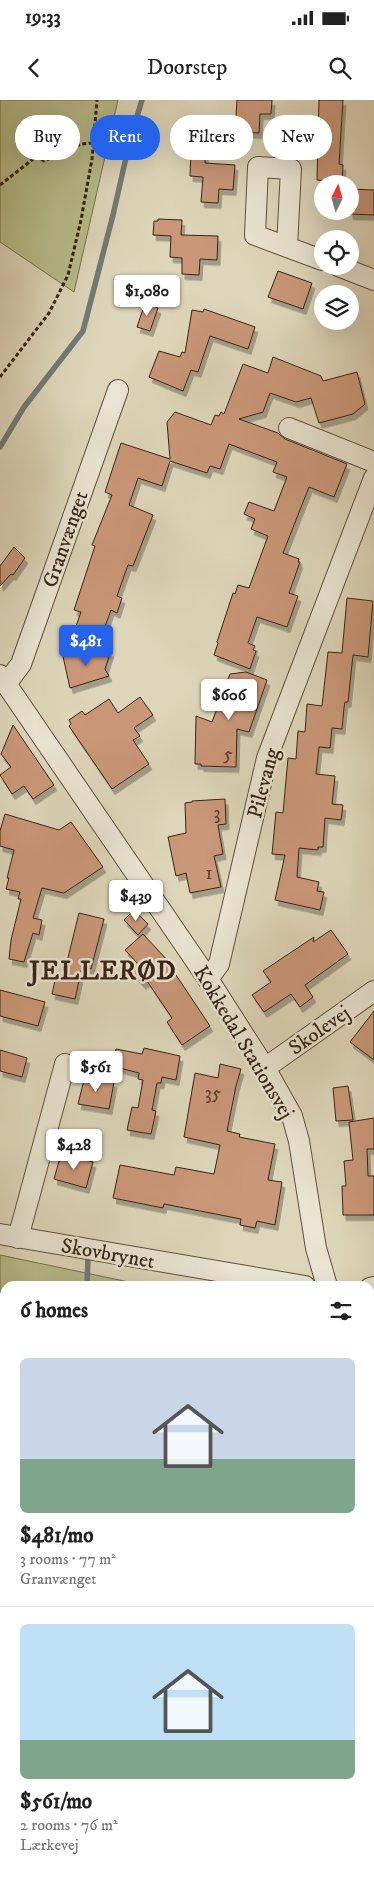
<!DOCTYPE html>
<meta charset="utf-8">
<style>
:root{--surface:#fff;--page:#f2f2f2;--text:#222;--muted:#767676;--line:#e0e0e0;--accent:#2563eb}
body{margin:0;font-family:"IM FELL DW Pica",serif;background:var(--page);color:var(--text);height:100vh;display:flex;flex-direction:column;font-size:19px;white-space:nowrap}
*{box-sizing:border-box;margin:0}
p{font-size:16px;color:var(--muted)}
.icon{flex:none;width:28px;height:28px;fill:none;stroke:currentColor;stroke-width:2;stroke-linecap:round;stroke-linejoin:round}
.map{position:relative;flex:1;overflow:hidden}
.drawer{position:absolute;left:0px;top:1181px;width:375px;height:601px;display:flex;flex-direction:column;background:var(--surface);border-radius:15px 15px 0 0;box-shadow:0 5px 20px #0002}
.drawer>*{flex:none}
.guide{position:absolute;left:15px;top:15px;width:345px;height:45px;display:flex;gap:10px}
.needle{width:32px;rotate:5deg}
.tools{position:absolute;left:314px;top:75px;display:grid;gap:10px}
.tools a{display:grid;place-items:center;width:45px;height:45px;border-radius:50%;background:var(--surface);box-shadow:0 5px 20px #0002;font-size:25px}
.price{position:absolute;translate:-50% -42px;padding:0 11px;border-radius:5px;background:#fff;color:#222;font-size:16px;line-height:32px;filter:drop-shadow(0 1px 2px #0008)}
.price::after{content:'';position:absolute;left:50%;top:30px;width:15px;height:11px;margin-left:-8px;background:inherit;clip-path:polygon(0 0,100% 0,50% 100%)}
.price.on{background:var(--accent);color:#fff}
ul{padding:0;list-style:none}
li{display:grid;align-content:center;gap:10px;height:265px;padding:0 20px}
li+li{border-top:1px solid var(--line)}
li span{display:grid;place-items:center;height:155px;border-radius:8px;color:#555}
li>.icon{margin-inline-start:auto}
span .icon{width:90px;height:90px;fill:#fffc;stroke-width:1}
li b{font-size:21px}
h2{display:flex;justify-content:space-between;align-items:center;height:60px;padding:0 20px;font-size:21px}
.tag{padding:0 18px;border-radius:22px;background:var(--surface);box-shadow:0 5px 20px #0002;font-size:18px;line-height:45px}
.tag.on{background:var(--accent);color:#fff}
.status{display:flex;justify-content:space-between;align-items:center;height:35px;padding:0 25px;background:var(--surface);direction:ltr}
.status svg{height:14px;fill:currentColor}
header{display:flex;justify-content:space-between;align-items:center;height:65px;padding:0 20px;background:var(--surface);font-size:22px;font-weight:600}
.map>svg:first-child{display:block}
.green{fill:#b8bc8b;stroke:#787050}
.lines{fill:none;stroke-linecap:round;stroke-linejoin:round}
.stream{stroke:#717c78;stroke-width:5.5}
.building{fill:#ca9778;stroke:#372415;filter:url(#shadow)}
.minor-casing{stroke:#61503e;stroke-width:22}
.path{stroke:#372415;stroke-width:3;stroke-dasharray:4 2.5;stroke-linecap:butt}
.minor{stroke:#eae4d2;stroke-width:20}
.labels{text-anchor:middle;stroke-width:5;stroke-linejoin:round;paint-order:stroke}
.number-label{font-size:19px;fill:#5c412e}
.street-label{font-size:21px;fill:#372415;stroke:#eae4d2}
.district-label{font-size:26px;font-weight:bold;letter-spacing:1px;fill:#372415;stroke:#eae4d2}
</style>
<div class="status"><b>19:33</b><svg viewBox="0 0 49 12"><path d="M0 12V9h3v3zM5 12V6h3v6zM10 12V3h3v9zM15 12V0h3v12zM26 1h20v11H26zM47 4h2v5h-2z"/></svg></div>
<header><svg class="icon" aria-label="back" viewBox="0 0 24 24"><path d="M15 5l-7 7 7 7"/></svg>Doorstep<svg class="icon" aria-label="search" viewBox="0 0 24 24"><circle cx="10" cy="10" r="6"/><path d="M15 15l6 6"/></svg></header>
<div class="map">
<svg width="374" height="1782" viewBox="0 0 374 1782">
<defs>
<filter id="shadow"><feDropShadow dx="3" dy="5.5" stdDeviation="0" flood-color="#0004"/></filter>
</defs>
<rect width="100%" height="100%" fill="#ded6ba"/>
<filter id="stains"><feTurbulence type="fractalNoise" baseFrequency=".004" numOctaves="4"/><feColorMatrix values="0 0 0 0 .2 0 0 0 0 .09 0 0 0 0 .02 0 0 0 .5 -.17"/></filter>
<radialGradient id="worn" r=".72"><stop offset=".6" stop-color="#630" stop-opacity="0"/><stop offset="1" stop-color="#630" stop-opacity=".3"/></radialGradient>
<!-- green -->
<g class="green">
<path d="M0 0H118L74 192 0 142Z"/>
<path d="M0 1155 148 1186H5V1778H177L158 1782H0Z"/>
</g>
<g class="lines">
<!-- stream -->
<g class="stream">
<path d="M0 347 24 307 83 231 113 115 130 40 142 0"/>
<path d="M87 1186 88 1158"/>
</g>
</g>
<!-- building -->
<g class="building">
<path d="M237 0H272L271 14H260L259 33 235 32Z"/>
<path d="M319 0H343L339 64 343 65 342 82 317 80Z"/>
<path d="M191 51 205 52V63L235 65 233 90 219 89 218 103 201 102 203 77 190 76Z"/>
<path d="M350 89 374 90V115L350 114Z"/>
<path d="M158 119 182 120 181 135 218 136 217 160 200 159 199 175 182 174V158L170 157 171 136 153 135 154 121H158Z"/>
<path d="M278 171 312 183 303 209 268 197Z"/>
<path d="M145 203 158 208 150 231 137 227Z"/>
<path d="M204 209 255 227 248 249 210 236 198 272 191 270 183 291 149 277 159 251 180 257 182 252 185 253 192 210 203 212Z"/>
<path d="M273 257 321 276 323 281 357 272 365 304 353 314 319 323 311 298 296 302 270 293 263 312 239 319 278 333 285 339 347 364 334 397 309 387 283 453 299 459 298 462H300L289 493 298 496 287 527 257 517 248 543 255 546 253 550 256 551 250 569 214 555 218 543 217 542 233 493 235 494 238 485 249 488 268 436 251 429 255 419 244 414 249 402 274 411 287 377 273 372 277 362 229 344 220 369 210 366 207 373 170 361 162 386 138 378 129 405 153 415 133 466 128 465 117 496 122 498 117 513 111 510 101 538 75 529 81 512 74 510 95 446 92 445 112 395 105 392 121 343 170 359 167 322 175 312 211 325 215 315 219 316 221 312 224 314 243 264 268 273Z"/>
<path d="M14 447 25 458 13 475 11 474 0 486V466Z"/>
<path d="M347 498 373 501 368 557 353 555 348 602H345L344 608 342 629 332 628 330 648 319 647 316 674 335 676 332 704 343 705 341 720 325 718 323 747H318V750L299 748 297 777 319 782 317 791 324 792 320 810 275 800 285 755 272 754 276 712 283 713 288 658 296 659 298 631 305 632 307 604 322 606 328 552 342 553Z"/>
<path d="M111 551 105 569 109 576 70 588 62 552Z"/>
<path d="M246 572 267 580 249 632 237 629 236 667 201 666V664H195L196 616 212 622 230 574Z"/>
<path d="M140 597 153 615 134 628 140 636 133 640 149 664 112 689 69 626 71 624 69 620 82 611 85 615 109 599 118 613Z"/>
<path d="M13 625 54 685 33 699 24 686 12 694 0 675 11 667 1 654Z"/>
<path d="M225 699 226 724 218 725 223 754 214 756 221 787 190 793 186 773 176 776 168 737 186 733 185 703 192 702V701Z"/>
<path d="M5 714 59 730 71 722 103 767 64 793 42 788 33 818 42 820 39 835 33 833 24 862 9 859 11 840 21 799H18L20 792 6 789 9 778H7L14 750 0 746V731Z"/>
<path d="M134 810 148 824 138 835 124 820Z"/>
<path d="M79 813 104 819 91 869 82 867 75 899 52 894 56 876 63 878Z"/>
<path d="M331 830 348 854 305 885 313 897 300 907 291 894 264 912 252 895 271 882 263 871 314 837 313 842Z"/>
<path d="M143 834 169 862 168 863 210 926 182 945 167 922 172 918 147 881 143 884 132 872 139 865 125 850Z"/>
<path d="M0 890 45 902 38 926 0 916Z"/>
<path d="M374 911V960L350 942Z"/>
<path d="M144 948 180 956 176 980 162 977 161 983H157L152 1010 156 1011 151 1034 127 1030 132 1007 138 1008 143 980 138 979 139 973 112 966 116 949 142 954Z"/>
<path d="M0 950 27 958 22 977 0 971Z"/>
<path d="M220 964 241 969 236 986 227 1031 240 1034 239 1037 275 1044 268 1080 282 1082 275 1125 257 1121 255 1128 240 1125 241 1119 164 1104 163 1108 113 1098 120 1065 174 1075 176 1067 214 1074 220 1045 184 1037 195 973 218 978Z"/>
<path d="M85 976 114 982 109 1009 78 1004Z"/>
<path d="M348 986 353 1020 336 1021 333 988Z"/>
<path d="M374 1018V1049H367L368 1076H374V1115H343L342 1086H346L344 1061 353 1060 349 1022Z"/>
<path d="M61 1054 93 1062 86 1088 54 1079Z"/>
</g>
<g class="lines">
<defs>
<g id="minor">
<path d="M287 147 291 69 258 67 255 135 322 160"/>
<path d="M338 166 374 180"/>
<path d="M289 328 374 362"/>
<path d="M0 575 208 879 265 968 292 1016 299 1041 316 1148 327 1186"/>
<path d="M6 584 21 564 118 290"/>
<path d="M208 879 219 864 267 658 374 378"/>
<path d="M265 968 374 891"/>
<path d="M0 1134 305 1186"/>
<path d="M18 1138 65 964"/>
<path d="M370 1188 374 1187"/>
<path d="M370 1283 374 1292"/>
<path d="M370 1316 374 1315"/>
<path d="M370 1470 374 1469"/>
</g>
</defs>
<!-- minor casing -->
<use href="#minor" class="minor-casing"/>
<!-- path -->
<g class="path">
<path d="M0 85 37 56 44 61 81 44 93 43"/>
<path d="M0 277 49 213 68 175 81 120 92 59 97 0"/>
<path d="M0 1357 5 1350"/>
<path d="M0 1412 5 1425"/>
<path d="M0 1603 5 1605"/>
<path d="M0 1761 5 1760"/>
<path d="M370 1764H374"/>
</g>
<!-- minor -->
<use href="#minor" class="minor"/>
</g>
<g class="labels">
<!-- number labels -->
<g class="number-label">
<text x="228" y="660">5</text>
<text x="217" y="719">3</text>
<text x="209" y="779">1</text>
<text x="213" y="999">35</text>
</g>
<!-- street labels -->
<g class="street-label">
<text transform="translate(65 439) rotate(-71)" y="7">Granvænget</text>
<text transform="translate(263 683) rotate(-75)" y="7">Pilevang</text>
<text transform="translate(319 930) rotate(-35)" y="7">Skolevej</text>
<text transform="translate(244 942) rotate(59)" y="7">Kokkedal Stationsvej</text>
<text transform="translate(108 1153) rotate(10)" y="7">Skovbrynet</text>
</g>
<!-- district labels -->
<g class="district-label">
<text x="103" y="879">JELLERØD</text>
</g>
</g>
<rect width="100%" height="100%" filter="url(#stains)"/>
<rect width="100%" height="100%" fill="url(#worn)"/>
</svg>
<div class="tools">
<a><svg class="needle" viewBox="-14 -14 28 28"><path d="M0-13l5 13h-10z" fill="#e53935"/><path d="M0 13l5-13h-10z" fill="#767676"/></svg></a>
<a><svg class="icon" aria-label="locate" viewBox="0 0 24 24"><circle cx="12" cy="12" r="6"/><path d="M12 2v4M12 18v4M2 12h4M18 12h4"/></svg></a>
<a><svg class="icon" aria-label="layers" viewBox="0 0 24 24"><path d="M12 4l9 5-9 5-9-5zM3 14l9 5 9-5"/></svg></a>
</div>
<b class="price" style="left:147px;top:217px">$1,080</b>
<b class="price on" style="left:86px;top:567px">$481</b>
<b class="price" style="left:229px;top:621px">$606</b>
<b class="price" style="left:136px;top:822px">$439</b>
<b class="price" style="left:96px;top:993px">$561</b>
<b class="price" style="left:74px;top:1071px">$428</b>
<div class="guide">
<a class="tag">Buy</a>
<a class="tag on">Rent</a>
<a class="tag">Filters</a>
<a class="tag">New</a>
</div>
<section class="drawer">
<h2>6 homes<svg class="icon" aria-label="filters" viewBox="0 0 24 24"><path d="M4 7h16M4 17h16"/><circle cx="9" cy="7" r="2"/><circle cx="15" cy="17" r="2"/></svg></h2>
<ul>
<li><span style="background:linear-gradient(#c9d6e8 65%,#7fa58c 0)"><svg class="icon" aria-label="home" viewBox="0 0 24 24"><path d="M3 11l9-7 9 7M6 9v11h12V9"/></svg></span><div><b>$481/mo</b><p>3 rooms · 77 m²</p><p>Granvænget</p></div></li>
<li><span style="background:linear-gradient(#bfe0f5 75%,#7fa58c 0)"><svg class="icon" aria-label="home" viewBox="0 0 24 24"><path d="M3 11l9-7 9 7M6 9v11h12V9"/></svg></span><div><b>$561/mo</b><p>2 rooms · 76 m²</p><p>Lærkevej</p></div></li>
</ul>
</section>
</div>
